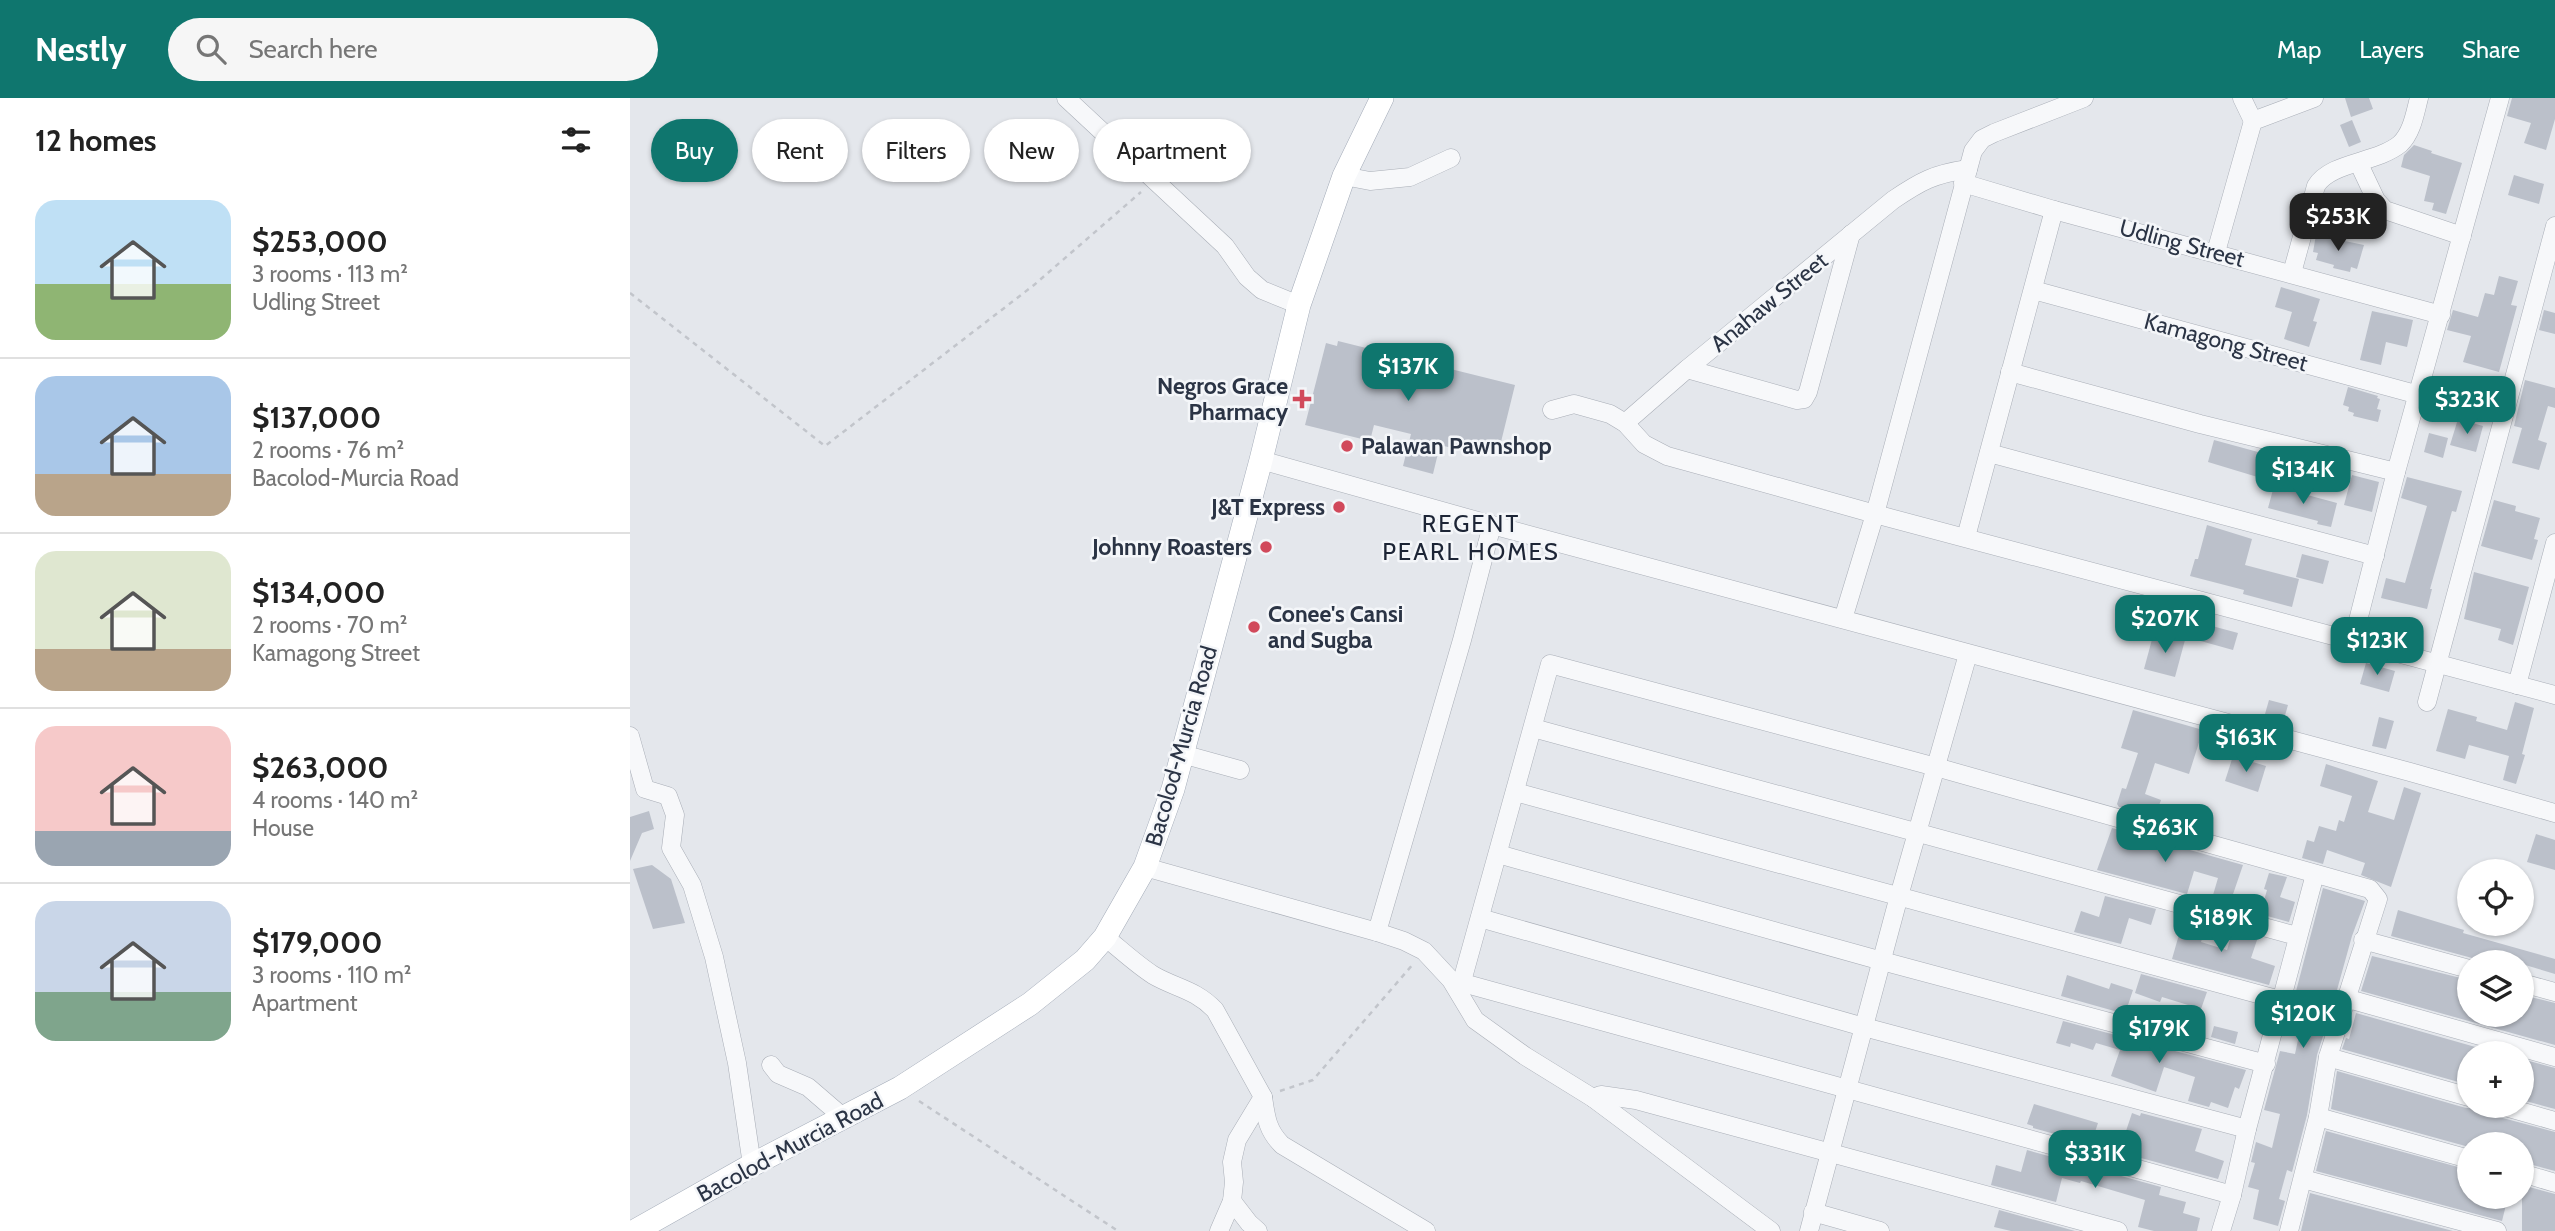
<!DOCTYPE html>
<meta charset="utf-8">
<style>
:root{--surface:#fff;--page:#f6f6f6;--text:#222;--muted:#767676;--line:#e0e0e0;--accent:#0f766e}
body{margin:0;font-family:Cabin,sans-serif;background:var(--page);color:var(--text);height:100vh;display:flex;flex-direction:column;font-size:26px;white-space:nowrap}
*{box-sizing:border-box;margin:0}
p{font-size:23px;color:var(--muted)}
.icon{flex:none;width:38px;height:38px;fill:none;stroke:currentColor;stroke-width:2;stroke-linecap:round;stroke-linejoin:round}
.map{position:relative;flex:1;overflow:hidden}
.panel{display:flex;flex-direction:column;background:var(--surface);width:630px}
.panel>*{flex:none}
.top-card{position:absolute;left:21px;top:21px;width:665px;height:63px;display:flex;gap:14px}
.controls{position:absolute;left:1827px;top:761px;display:grid;gap:14px}
.controls a{display:grid;place-items:center;width:77px;height:77px;border-radius:50%;background:var(--surface);box-shadow:0 2px 5px #0004;font-size:35px}
.price{position:absolute;translate:-50% -60px;padding:0 16px;border-radius:14px;background:var(--accent);color:#fff;font-size:23px;line-height:46px;filter:drop-shadow(0 2px 4px #0008)}
.price::after{content:'';position:absolute;left:50%;top:42px;width:21px;height:16px;margin-left:-10px;background:inherit;clip-path:polygon(0 0,100% 0,50% 100%)}
.price.selected{background:#222;color:#fff}
ul{padding:0;list-style:none}
li{display:flex;align-items:center;gap:21px;height:175px;padding:0 35px}
li+li{border-top:2px solid var(--line)}
li span{display:grid;place-items:center;flex:none;width:196px;height:140px;border-radius:21px;color:#555}
li>.icon{margin-inline-start:auto}
span .icon{width:84px;height:84px;fill:#fffc;stroke-width:1}
li b{font-size:30px}
h2{display:flex;justify-content:space-between;align-items:center;height:84px;padding:0 35px;font-size:30px}
.tag{padding:0 24px;border-radius:32px;background:var(--surface);box-shadow:0 2px 5px #0004;font-size:24px;line-height:63px}
.tag.selected{background:var(--accent);color:#fff}
header{display:flex;align-items:center;gap:42px;box-sizing:border-box;height:98px;padding:0 35px;background:var(--accent);color:#fff}
header strong{font-size:33px}
nav{display:flex;gap:38px;margin-inline-start:auto;font-size:24px}
.search{width:490px;height:63px;background:var(--page);display:flex;align-items:center;gap:18px;box-sizing:border-box;padding:0 24px;border-radius:38px;color:var(--muted);font-size:26px}
main{display:flex;flex:1;min-height:0}
.map>svg:first-child{display:block}
.building{fill:#bbc0ca}
.lines{fill:none;stroke-linecap:round;stroke-linejoin:round}
.minor-casing{stroke:#a9aeb7;stroke-width:19}
.major-casing{stroke:#a3abb8;stroke-width:24}
.path{stroke:#c2c5cb;stroke-width:2.5;stroke-dasharray:5 5;stroke-linecap:butt}
.minor{stroke:#f7f8fa;stroke-width:18}
.major{stroke:#fff;stroke-width:23}
.poi-dot{fill:#d1495b;stroke:#f4f6f9;stroke-width:2.5}
.labels{text-anchor:middle;stroke-width:5;stroke-linejoin:round;paint-order:stroke}
.street-label{font-size:23px;fill:#2b3445;stroke:#f4f6f9}
.poi-label{font-size:23px;font-weight:bold;fill:#2b3445;stroke:#f4f6f9;text-anchor:end}
.neighbourhood-label{font-size:24px;letter-spacing:2px;fill:#1d2536;stroke:#f4f6f9}
</style>
<header>
<strong>Nestly</strong>
<div class="search"><svg class="icon" aria-label="search" viewBox="0 0 24 24"><circle cx="10" cy="10" r="6"/><path d="M15 15l6 6"/></svg>Search here</div>
<nav><a>Map</a><a>Layers</a><a>Share</a></nav>
</header>
<main>
<section class="panel">
<h2>12 homes<svg class="icon" aria-label="filters" viewBox="0 0 24 24"><path d="M4 7h16M4 17h16"/><circle cx="9" cy="7" r="2"/><circle cx="15" cy="17" r="2"/></svg></h2>
<ul>
<li><span style="background:linear-gradient(#bfe0f5 60%,#8fb573 0)"><svg class="icon" aria-label="home" viewBox="0 0 24 24"><path d="M3 11l9-7 9 7M6 9v11h12V9"/></svg></span><div><b>$253,000</b><p>3 rooms · 113 m²</p><p>Udling Street</p></div></li>
<li><span style="background:linear-gradient(#a9c7e8 70%,#b9a48a 0)"><svg class="icon" aria-label="home" viewBox="0 0 24 24"><path d="M3 11l9-7 9 7M6 9v11h12V9"/></svg></span><div><b>$137,000</b><p>2 rooms · 76 m²</p><p>Bacolod-Murcia Road</p></div></li>
<li><span style="background:linear-gradient(#dfe7d0 70%,#b9a48a 0)"><svg class="icon" aria-label="home" viewBox="0 0 24 24"><path d="M3 11l9-7 9 7M6 9v11h12V9"/></svg></span><div><b>$134,000</b><p>2 rooms · 70 m²</p><p>Kamagong Street</p></div></li>
<li><span style="background:linear-gradient(#f6c9c9 75%,#9aa5b1 0)"><svg class="icon" aria-label="home" viewBox="0 0 24 24"><path d="M3 11l9-7 9 7M6 9v11h12V9"/></svg></span><div><b>$263,000</b><p>4 rooms · 140 m²</p><p>House</p></div></li>
<li><span style="background:linear-gradient(#c9d6e8 65%,#7fa58c 0)"><svg class="icon" aria-label="home" viewBox="0 0 24 24"><path d="M3 11l9-7 9 7M6 9v11h12V9"/></svg></span><div><b>$179,000</b><p>3 rooms · 110 m²</p><p>Apartment</p></div></li>
</ul>
</section>
<div class="map">
<svg width="1925" height="1133" viewBox="0 0 1925 1133">
<rect width="100%" height="100%" fill="#e4e7ec"/>
<!-- building -->
<g class="building">
<path d="M1715 0H1739L1743 11 1721 19Z"/>
<path d="M1882 0H1925V21L1916 52 1894 45 1901 25 1877 18Z"/>
<path d="M1722 22 1731 44 1719 49 1710 27Z"/>
<path d="M1784 47 1802 53 1801 55 1832 65 1816 116 1802 112 1804 105 1794 103 1800 78 1771 69 1774 57Z"/>
<path d="M1884 77 1914 86 1909 106 1878 97Z"/>
<path d="M1686 137 1734 147 1727 171 1721 169 1720 174 1703 170 1704 167 1686 162 1688 155 1683 154Z"/>
<path d="M1869 178 1888 183 1881 207 1887 208 1869 274 1833 264 1841 238 1817 232 1823 212 1848 219 1855 195 1864 197Z"/>
<path d="M1651 189 1690 201 1683 223 1687 224 1679 249 1654 241 1662 214 1645 209Z"/>
<path d="M1914 212 1925 215V236L1909 232Z"/>
<path d="M1742 213 1783 222 1777 249 1756 244 1751 267 1730 262Z"/>
<path d="M708 243 885 287 870 348 854 343 850 357 810 347 803 376 773 368 781 336 744 327 740 343 675 327 696 245 707 248Z"/>
<path d="M1895 282 1925 290V310L1918 308 1908 342 1917 345 1909 372 1882 365 1892 330 1884 328Z"/>
<path d="M1718 289 1748 298 1747 300 1750 301 1747 311 1751 312 1748 324 1723 318 1724 315 1718 313 1719 309 1713 307Z"/>
<path d="M1828 321 1853 328 1846 354 1820 347Z"/>
<path d="M1799 335 1818 340 1813 360 1794 354Z"/>
<path d="M1584 342 1650 360 1644 384 1578 364Z"/>
<path d="M1722 377 1749 384 1742 414 1714 407Z"/>
<path d="M1777 379 1832 393 1826 414 1822 413 1800 491H1802L1797 511 1751 500 1756 480 1775 485 1797 408 1771 400Z"/>
<path d="M1644 388 1707 405 1701 429 1687 426 1688 423 1638 410Z"/>
<path d="M1864 402 1886 408 1885 413 1910 420 1904 441 1908 442 1902 462 1851 448Z"/>
<path d="M1577 427 1622 441 1615 467 1669 481 1662 509 1613 496 1614 492 1560 478 1565 461H1568Z"/>
<path d="M1672 456 1699 463 1693 486 1666 479Z"/>
<path d="M1844 474 1899 489 1883 547 1868 542 1871 531 1834 521Z"/>
<path d="M1571 525 1608 535 1603 552 1567 542Z"/>
<path d="M1524 534 1555 542 1545 579 1514 571Z"/>
<path d="M1736 565 1765 573 1759 594 1730 586Z"/>
<path d="M1639 602 1658 607 1654 621 1635 616Z"/>
<path d="M1885 604 1904 610 1892 656 1895 657 1886 686 1873 682 1879 658 1839 647 1835 661 1806 653 1818 611 1847 619 1846 623 1877 632Z"/>
<path d="M1503 612 1573 632 1559 676 1525 665 1515 696 1531 702 1525 719 1489 709 1487 706 1492 690 1496 691 1508 655 1491 650Z"/>
<path d="M1749 619 1764 623 1756 651 1742 648Z"/>
<path d="M1603 658 1636 668 1628 694 1595 683Z"/>
<path d="M1696 666 1748 683 1738 714 1764 722 1774 689 1791 695 1761 789 1731 777 1735 765 1697 752 1693 766 1672 760 1677 742 1684 744 1689 728 1706 733 1709 722 1714 724 1722 698 1690 688Z"/>
<path d="M19 713 24 731 12 735 0 763V719Z"/>
<path d="M1482 730 1613 767 1601 802 1583 797 1588 780 1564 773 1557 796 1467 772Z"/>
<path d="M1906 736 1925 742V772L1897 764Z"/>
<path d="M22 767 41 781 55 825 23 831 3 771Z"/>
<path d="M1639 775 1657 779 1650 799 1665 804 1659 824 1630 816 1637 792 1634 791Z"/>
<path d="M1693 790 1735 803 1722 838 1707 892 1703 894 1690 934 1694 935 1687 957 1677 1017 1662 1074 1657 1072 1649 1101 1655 1103 1648 1128 1623 1121 1629 1092 1618 1089 1625 1065 1621 1064 1626 1044 1642 1050 1650 1016 1634 1012 1650 953 1665 956 1671 928 1676 929 1685 902 1665 897Z"/>
<path d="M1475 798 1526 811 1521 827 1499 820 1491 846 1444 834 1451 813 1469 819Z"/>
<path d="M1768 812 1834 832 1833 835 1925 861V876L1855 855 1853 864H1848L1842 860 1761 838Z"/>
<path d="M1554 819 1577 826 1571 844 1597 852 1603 832 1628 839 1621 860 1645 868 1639 887 1542 861Z"/>
<path d="M1742 858 1839 882V917H1892V897L1925 905V947L1731 893Z"/>
<path d="M1511 876 1577 894 1571 911 1532 899 1530 904 1505 895Z"/>
<path d="M1437 877 1479 891 1481 885 1503 892 1495 916 1431 898Z"/>
<path d="M1726 915 1870 956H1839V987L1712 951 1716 940 1719 941Z"/>
<path d="M1433 923 1616 972 1609 991 1605 989 1598 1010 1581 1004 1579 1009 1558 1003 1565 979 1534 969 1526 994 1481 978 1490 952 1466 945 1463 952 1441 945 1440 949 1426 945Z"/>
<path d="M1584 928 1608 934 1605 946 1581 939Z"/>
<path d="M1892 961 1925 970V1011L1892 1002Z"/>
<path d="M1707 973 1836 1010 1861 1009 1863 1015 1869 1019 1925 1034V1073L1892 1064V1046H1839V1049L1701 1011Z"/>
<path d="M1404 1006 1468 1025 1461 1046 1403 1030V1028L1397 1026Z"/>
<path d="M1502 1015 1510 1018 1511 1015 1572 1031 1565 1053 1594 1063 1588 1081 1489 1054Z"/>
<path d="M1696 1033 1839 1072V1099H1878L1872 1123 1686 1073Z"/>
<path d="M1397 1052 1531 1089 1529 1097 1556 1104 1553 1115 1570 1120 1567 1133H1524L1508 1129 1515 1102 1451 1083 1450 1085 1432 1080 1426 1104 1361 1087 1366 1067 1391 1074Z"/>
<path d="M1892 1087 1925 1096V1133H1892Z"/>
<path d="M1680 1095 1823 1133H1671Z"/>
<path d="M1369 1112 1445 1133H1381L1364 1129Z"/>
</g>
<g class="lines">
<defs>
<g id="minor">
<path d="M436 0 595 148 617 179 632 192 669 207"/>
<path d="M1612 0 1623 23"/>
<path d="M1729 66 1746 102 1755 112 1832 138"/>
<path d="M714 78 740 83 780 79 821 60"/>
<path d="M1333 85 1424 112 1811 217"/>
<path d="M1586 154 1623 23 1684 0"/>
<path d="M1662 175 1686 88C1700 64 1747 65 1770 46 1782 35 1785 15 1789 0"/>
<path d="M1403 192 1789 297"/>
<path d="M1057 271 1167 302 1174 301 1178 294 1221 136"/>
<path d="M1380 274 1570 326 1766 374"/>
<path d="M922 312 944 306 980 316 995 325 1014 346 1037 358 1245 416 1925 597"/>
<path d="M995 325 1057 271 1263 102C1291 83 1304 76 1338 71"/>
<path d="M1359 355 1745 458"/>
<path d="M631 362 862 427 1780 674 1925 715"/>
<path d="M1336 439 1424 112"/>
<path d="M1213 521 1245 416 1343 53 1352 41 1364 35 1454 0"/>
<path d="M1723 542 1766 374 1870 0"/>
<path d="M1887 587 1925 445"/>
<path d="M1797 604 1925 128"/>
<path d="M903 630 1667 838"/>
<path d="M0 638 15 691 38 698 45 717 41 750 62 787 84 859 107 965 122 1067"/>
<path d="M552 656 610 672"/>
<path d="M885 694 1650 902"/>
<path d="M868 756 1252 863 1636 966"/>
<path d="M515 769 747 834 774 843 794 853 821 882 845 922 895 958 963 1000 1141 1133"/>
<path d="M850 820 1234 929 1617 1031"/>
<path d="M747 834 832 542 862 427"/>
<path d="M475 839C490 851 506 866 523 877 545 890 565 891 585 912L633 999 607 1042 602 1064 604 1084 602 1103 589 1133"/>
<path d="M1733 842 1839 871"/>
<path d="M833 885 1602 1097"/>
<path d="M1892 885 1925 894"/>
<path d="M829 894 920 566 1306 669 1740 791 1748 801 1698 959 1688 1019 1659 1133"/>
<path d="M1715 900 1925 959"/>
<path d="M1698 959 1839 999"/>
<path d="M141 967 148 976 178 989 214 1020"/>
<path d="M633 999C636 1019 637 1032 652 1047L796 1133"/>
<path d="M963 1000 971 997 1006 1002 1488 1133"/>
<path d="M1872 1008 1925 1023"/>
<path d="M1688 1019 1839 1061"/>
<path d="M1892 1075 1925 1085"/>
<path d="M1673 1081 1867 1133"/>
<path d="M602 1103 619 1125 628 1133"/>
<path d="M1183 1114 1250 1133"/>
<path d="M1179 1133 1269 798 1338 556"/>
<path d="M1591 1133 1602 1097 1617 1031 1685 776"/>
</g>
<path id="major" d="M5 1133 122 1067 270 990 400 906 455 862 475 839 515 769 543 691 631 362 669 207 714 78 752 0"/>
</defs>
<!-- minor casing -->
<use href="#minor" class="minor-casing"/>
<!-- major casing -->
<use href="#major" class="major-casing"/>
<!-- path -->
<g class="path">
<path d="M0 195 195 348 404 187 511 94"/>
<path d="M650 993 683 982 784 865"/>
<path d="M289 1003 488 1133"/>
</g>
<!-- minor -->
<use href="#minor" class="minor"/>
<!-- major -->
<use href="#major" class="major"/>
</g>
<!-- markers -->
<g class="poi-dot">
<path d="M668.5 290.5h7v7h7v7h-7v7h-7v-7h-7v-7h7z"/>
<circle cx="717" cy="348" r="7"/>
<circle cx="709" cy="409" r="7"/>
<circle cx="636" cy="449" r="7"/>
<circle cx="624" cy="529" r="7"/>
</g>
<g class="labels">
<!-- street labels -->
<g class="street-label">
<text transform="translate(1552 145) rotate(15)" y="8">Udling Street</text>
<text transform="translate(1139 204) rotate(-39)" y="8">Anahaw Street</text>
<text transform="translate(1596 244) rotate(15)" y="8">Kamagong Street</text>
<text transform="translate(551 648) rotate(-74)" y="8">Bacolod-Murcia Road</text>
<text transform="translate(160 1049) rotate(-28)" y="8">Bacolod-Murcia Road</text>
</g>
<!-- poi labels -->
<g class="poi-label">
<text x="658" y="296">Negros Grace<tspan x="658" dy="26">Pharmacy</tspan></text>
<text x="731" y="356" text-anchor="start">Palawan Pawnshop</text>
<text x="695" y="417">J&amp;T Express</text>
<text x="622" y="457">Johnny Roasters</text>
<text x="638" y="524" text-anchor="start">Conee's Cansi<tspan x="638" dy="26">and Sugba</tspan></text>
</g>
<!-- neighbourhood labels -->
<g class="neighbourhood-label">
<text x="841" y="434">REGENT<tspan x="841" dy="28">PEARL HOMES</tspan></text>
</g>
</g>
</svg>
<div class="controls">
<a><svg class="icon" aria-label="locate" viewBox="0 0 24 24"><circle cx="12" cy="12" r="6"/><path d="M12 2v4M12 18v4M2 12h4M18 12h4"/></svg></a>
<a><svg class="icon" aria-label="layers" viewBox="0 0 24 24"><path d="M12 4l9 5-9 5-9-5zM3 14l9 5 9-5"/></svg></a>
<a>+</a>
<a>−</a>
</div>
<b class="price selected" style="left:1708px;top:155px">$253K</b>
<b class="price" style="left:778px;top:305px">$137K</b>
<b class="price" style="left:1837px;top:338px">$323K</b>
<b class="price" style="left:1673px;top:408px">$134K</b>
<b class="price" style="left:1535px;top:557px">$207K</b>
<b class="price" style="left:1747px;top:579px">$123K</b>
<b class="price" style="left:1616px;top:676px">$163K</b>
<b class="price" style="left:1535px;top:766px">$263K</b>
<b class="price" style="left:1591px;top:856px">$189K</b>
<b class="price" style="left:1673px;top:952px">$120K</b>
<b class="price" style="left:1529px;top:967px">$179K</b>
<b class="price" style="left:1465px;top:1092px">$331K</b>
<div class="top-card">
<a class="tag selected">Buy</a>
<a class="tag">Rent</a>
<a class="tag">Filters</a>
<a class="tag">New</a>
<a class="tag">Apartment</a>
</div>
</div>
</main>
